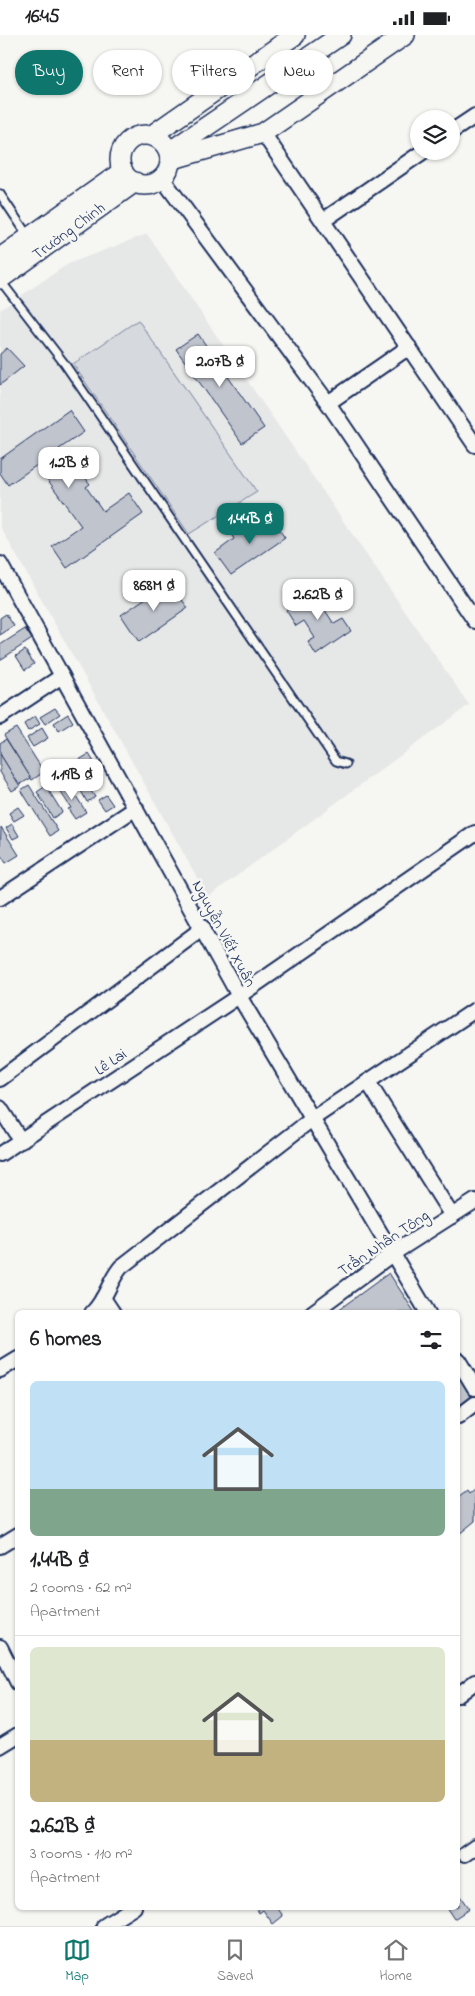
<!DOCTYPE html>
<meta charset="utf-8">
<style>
:root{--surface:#fff;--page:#f2f2f2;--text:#202124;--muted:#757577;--line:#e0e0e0;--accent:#0f766e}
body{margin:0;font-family:"Indie Flower",sans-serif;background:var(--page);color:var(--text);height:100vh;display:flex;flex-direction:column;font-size:19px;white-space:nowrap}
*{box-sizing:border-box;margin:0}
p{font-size:16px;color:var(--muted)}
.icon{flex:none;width:28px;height:28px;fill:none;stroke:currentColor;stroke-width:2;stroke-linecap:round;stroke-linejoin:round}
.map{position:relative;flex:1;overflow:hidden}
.details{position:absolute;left:15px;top:1275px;width:445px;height:600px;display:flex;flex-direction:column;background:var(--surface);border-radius:8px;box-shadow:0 1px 4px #0004}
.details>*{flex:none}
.guide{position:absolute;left:15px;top:15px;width:445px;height:45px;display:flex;gap:10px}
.fabs{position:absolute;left:410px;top:75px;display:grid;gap:10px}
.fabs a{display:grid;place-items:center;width:50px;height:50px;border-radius:50%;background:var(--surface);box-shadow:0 1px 4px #0004;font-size:25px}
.price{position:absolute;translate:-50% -42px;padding:0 11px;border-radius:10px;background:#fff;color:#222;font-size:16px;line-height:32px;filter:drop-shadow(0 1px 2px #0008)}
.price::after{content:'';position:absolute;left:50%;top:30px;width:15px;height:11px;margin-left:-8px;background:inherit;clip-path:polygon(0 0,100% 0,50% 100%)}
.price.selected{background:var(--accent);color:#fff}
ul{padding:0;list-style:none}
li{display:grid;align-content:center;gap:10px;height:265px;padding:0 15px}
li+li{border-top:1px solid var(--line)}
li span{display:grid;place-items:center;height:155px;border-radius:8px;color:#555}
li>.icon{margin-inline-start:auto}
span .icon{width:90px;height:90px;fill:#fffc;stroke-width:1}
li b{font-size:21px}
h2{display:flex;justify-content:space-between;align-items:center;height:60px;padding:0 15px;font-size:21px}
.chip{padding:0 18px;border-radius:22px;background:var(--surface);box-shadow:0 1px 4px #0004;font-size:18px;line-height:45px}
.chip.selected{background:var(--accent);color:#fff}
.status{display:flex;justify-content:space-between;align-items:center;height:35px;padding:0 25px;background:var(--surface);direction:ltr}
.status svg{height:14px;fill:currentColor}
.tabs{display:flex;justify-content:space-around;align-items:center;height:70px;border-top:1px solid var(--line);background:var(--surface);font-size:14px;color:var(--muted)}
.tabs a{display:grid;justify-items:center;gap:2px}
.tabs .selected{color:var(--accent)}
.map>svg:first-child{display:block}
.built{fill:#e6e7e7}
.green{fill:#d6d9dd;stroke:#78849e}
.building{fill:#c0c4cd;stroke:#1b2f5e}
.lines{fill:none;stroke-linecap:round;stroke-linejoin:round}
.lane-casing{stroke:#1b2f5e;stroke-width:11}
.street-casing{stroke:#1b2f5e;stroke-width:18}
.secondary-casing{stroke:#1b2f5e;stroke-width:22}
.lane{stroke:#f6f6f2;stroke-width:7}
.street{stroke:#f6f6f2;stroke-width:14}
.secondary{stroke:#f6f6f2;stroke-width:19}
.labels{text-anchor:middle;stroke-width:5;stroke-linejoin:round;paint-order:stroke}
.street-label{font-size:16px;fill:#1b2f5e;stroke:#f6f6f2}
</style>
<div class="status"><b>16:45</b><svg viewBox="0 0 49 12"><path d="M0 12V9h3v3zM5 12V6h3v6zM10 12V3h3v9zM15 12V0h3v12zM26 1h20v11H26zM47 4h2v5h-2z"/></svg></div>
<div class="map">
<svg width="475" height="1891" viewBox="0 0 475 1891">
<rect width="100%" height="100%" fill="#f6f6f2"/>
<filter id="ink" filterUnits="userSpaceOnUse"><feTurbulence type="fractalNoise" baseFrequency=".02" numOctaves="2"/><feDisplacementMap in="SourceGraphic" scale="10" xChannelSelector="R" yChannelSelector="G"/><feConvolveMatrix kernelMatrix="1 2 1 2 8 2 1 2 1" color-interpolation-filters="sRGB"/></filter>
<g filter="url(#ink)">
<!-- built -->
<path class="built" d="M147 199 469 670 208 862 0 491V275L68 229Z"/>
<!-- green -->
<path class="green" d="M138 285 257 457 189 499 73 329Z"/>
<!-- building -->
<g class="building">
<path d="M198 299 264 393 242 408 176 314Z"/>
<path d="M7 313 24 331 0 350V319Z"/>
<path d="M69 375 84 397 59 414 78 440 81 437 90 449 86 452 103 476 129 458 143 479 67 533 52 511 81 491 37 430 8 450 0 438V424Z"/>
<path d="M269 480 285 503 231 540 215 518 234 504 232 501 248 490 250 493Z"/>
<path d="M169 547 188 573 139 607 121 580Z"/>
<path d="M320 552 331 567 323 572 334 589 343 584 351 596 316 620 308 607 315 603 304 586 296 591 286 575Z"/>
<path d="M6 579 14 591 0 600V583Z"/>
<path d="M25 594 32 604 0 625V610Z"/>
<path d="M25 615 34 629 25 635 16 621Z"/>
<path d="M55 673 60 679 45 689 40 682Z"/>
<path d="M68 679 73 687 59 696 54 688Z"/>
<path d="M35 681 40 689 28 696 24 689Z"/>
<path d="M16 693 44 737 32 745 4 700Z"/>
<path d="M42 693 48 703 33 712 27 703Z"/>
<path d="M6 704 31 743 19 750 0 719V708Z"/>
<path d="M0 719 20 751 12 756 0 737Z"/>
<path d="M89 719 94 727 79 737 74 728Z"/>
<path d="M69 730 75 739 66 745 60 736Z"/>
<path d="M93 736 100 748 92 754 84 742Z"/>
<path d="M51 740 54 744 49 747 52 752 49 755 43 746Z"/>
<path d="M68 748 86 777 75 784 68 774 71 773 58 753Z"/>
<path d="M29 750 58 796 50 801 21 755Z"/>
<path d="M87 750 95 762 87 767 80 754Z"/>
<path d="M46 751 62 777 53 783 37 757Z"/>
<path d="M106 760 113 770 105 775 98 765Z"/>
<path d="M18 772 24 780 14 786 9 778Z"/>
<path d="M12 789 19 801 13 804 6 793Z"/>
<path d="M1 792 19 820 6 828 0 819Z"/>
<path d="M389 1238 415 1278H334Z"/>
<path d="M458 1341 472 1363 458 1374Z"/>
<path d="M475 1454V1486L458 1500V1463L467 1456 469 1459Z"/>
<path d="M460 1861 469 1874 454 1884 446 1872H458V1862Z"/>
<path d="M256 1872H277L283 1881 273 1889 263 1875 259 1878Z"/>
</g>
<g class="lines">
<defs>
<g id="lane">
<path d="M0 159 26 198"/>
<path d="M0 245 64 328 336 726 346 729"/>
</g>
<g id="street">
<path d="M451 97 475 81"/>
<path d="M263 98 475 410"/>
<path d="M162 143 328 368 475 586"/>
<path d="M324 185 424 116"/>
<path d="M328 368 409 312"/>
<path d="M0 529 239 961 428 1278"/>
<path d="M0 682 62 641"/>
<path d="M0 863 136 773"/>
<path d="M0 1044 203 893"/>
<path d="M368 1047 452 1181"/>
<path d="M0 1073 21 1106"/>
<path d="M0 1119 239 961 475 798"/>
<path d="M103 1263 113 1278"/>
<path d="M92 1278C106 1265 109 1246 121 1232L312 1084 475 975"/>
<path d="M312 1278 392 1219 475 1166"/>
<path d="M458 1325 475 1353"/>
<path d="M0 1335 18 1324"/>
<path d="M458 1382 475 1369"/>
<path d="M0 1511 18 1500"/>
<path d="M0 1612 18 1648"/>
<path d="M458 1660 475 1647"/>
<path d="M0 1711 18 1700"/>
<path d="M465 1819 475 1812"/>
<path d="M104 1891 134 1872"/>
</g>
<g id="secondary">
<path d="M152 100 295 0"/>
<circle cx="145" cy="125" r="25"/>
<path d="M169 117 341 0"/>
<path d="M170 125 263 98 405 0"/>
<path d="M0 223 123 136"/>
<path d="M0 244 135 147"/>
</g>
</defs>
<!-- lane casing -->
<use href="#lane" class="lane-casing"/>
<!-- street casing -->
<use href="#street" class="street-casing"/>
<!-- secondary casing -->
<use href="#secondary" class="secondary-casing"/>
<!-- lane -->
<use href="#lane" class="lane"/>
<!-- street -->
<use href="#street" class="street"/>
<!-- secondary -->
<use href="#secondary" class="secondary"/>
</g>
</g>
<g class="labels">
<!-- street labels -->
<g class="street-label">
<text transform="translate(68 195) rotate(-36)" y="6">Trường Chinh</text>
<text transform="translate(225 898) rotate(62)" y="6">Nguyễn Viết Xuân</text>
<text transform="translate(110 1026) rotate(-34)" y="6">Lê Lai</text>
<text transform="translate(383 1207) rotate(-34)" y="6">Trần Nhân Tông</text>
</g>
</g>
</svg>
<div class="fabs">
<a><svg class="icon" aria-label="layers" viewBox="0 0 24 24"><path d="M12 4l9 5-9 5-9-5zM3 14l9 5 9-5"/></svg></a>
</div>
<b class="price" style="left:220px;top:353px">2.07B ₫</b>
<b class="price" style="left:69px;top:454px">1.2B ₫</b>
<b class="price selected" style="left:250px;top:510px">1.44B ₫</b>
<b class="price" style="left:154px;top:577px">868M ₫</b>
<b class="price" style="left:318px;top:586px">2.62B ₫</b>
<b class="price" style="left:72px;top:766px">1.19B ₫</b>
<div class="guide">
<a class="chip selected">Buy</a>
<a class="chip">Rent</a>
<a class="chip">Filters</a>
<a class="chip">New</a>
</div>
<section class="details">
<h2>6 homes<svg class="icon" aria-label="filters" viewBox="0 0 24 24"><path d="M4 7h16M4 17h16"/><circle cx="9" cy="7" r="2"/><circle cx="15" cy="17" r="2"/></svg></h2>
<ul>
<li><span style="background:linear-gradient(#bfe0f5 70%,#7fa58c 0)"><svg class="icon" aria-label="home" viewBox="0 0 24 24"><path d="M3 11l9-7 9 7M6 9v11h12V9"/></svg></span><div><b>1.44B ₫</b><p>2 rooms · 62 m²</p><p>Apartment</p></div></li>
<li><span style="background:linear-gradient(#dfe7d0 60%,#c2b280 0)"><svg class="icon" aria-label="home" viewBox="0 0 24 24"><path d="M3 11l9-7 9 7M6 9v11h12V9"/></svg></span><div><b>2.62B ₫</b><p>3 rooms · 110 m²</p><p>Apartment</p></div></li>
</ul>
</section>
</div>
<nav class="tabs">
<a class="selected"><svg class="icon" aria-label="map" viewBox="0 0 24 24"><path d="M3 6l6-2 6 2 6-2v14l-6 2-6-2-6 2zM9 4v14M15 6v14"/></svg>Map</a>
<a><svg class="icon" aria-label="saved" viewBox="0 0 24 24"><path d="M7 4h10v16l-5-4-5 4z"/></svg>Saved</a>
<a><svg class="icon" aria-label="home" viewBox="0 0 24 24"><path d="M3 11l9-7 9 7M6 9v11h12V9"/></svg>Home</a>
</nav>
